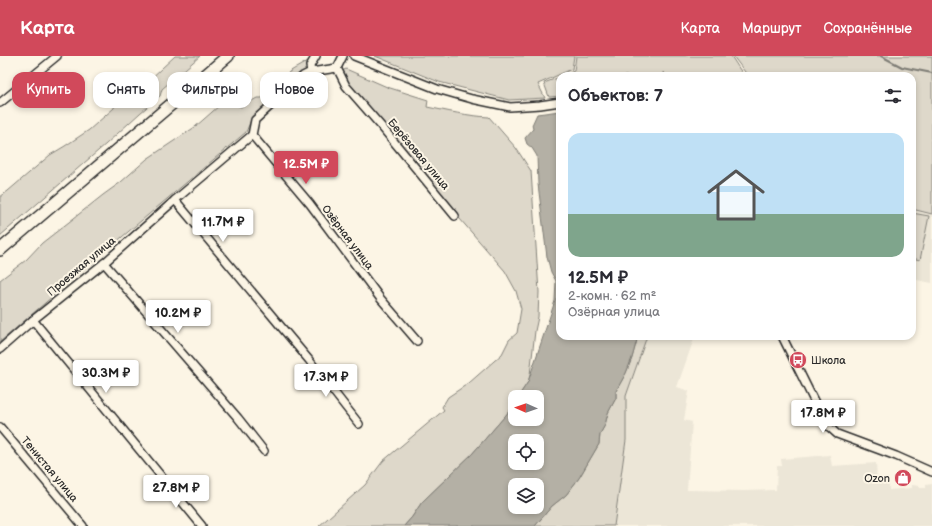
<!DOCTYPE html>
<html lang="ru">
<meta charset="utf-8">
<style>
:root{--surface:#fff;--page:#f2f2f3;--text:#2b2b33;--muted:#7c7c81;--line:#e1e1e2;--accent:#d1495b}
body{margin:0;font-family:"Balsamiq Sans",sans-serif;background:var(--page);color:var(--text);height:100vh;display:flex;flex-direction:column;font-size:15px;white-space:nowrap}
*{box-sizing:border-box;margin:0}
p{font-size:13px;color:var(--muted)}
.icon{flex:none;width:22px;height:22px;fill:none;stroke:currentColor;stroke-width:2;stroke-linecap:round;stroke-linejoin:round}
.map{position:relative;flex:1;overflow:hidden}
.details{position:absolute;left:556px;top:16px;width:360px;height:268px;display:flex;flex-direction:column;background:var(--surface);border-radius:12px;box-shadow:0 2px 6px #0003}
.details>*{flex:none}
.top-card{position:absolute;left:12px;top:16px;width:380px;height:36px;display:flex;gap:8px}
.needle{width:26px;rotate:272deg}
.buttons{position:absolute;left:508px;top:334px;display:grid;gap:8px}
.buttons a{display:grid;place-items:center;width:36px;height:36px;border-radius:8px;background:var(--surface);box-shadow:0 2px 6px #0003;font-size:20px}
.price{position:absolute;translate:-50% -34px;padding:0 9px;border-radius:4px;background:#fff;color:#222;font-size:13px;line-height:26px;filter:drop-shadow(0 1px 2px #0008)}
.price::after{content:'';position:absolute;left:50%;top:24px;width:12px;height:9px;margin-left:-6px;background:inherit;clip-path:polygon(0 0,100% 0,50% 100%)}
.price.selected{background:var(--accent);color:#fff}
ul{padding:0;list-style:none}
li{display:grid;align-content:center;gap:8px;height:212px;padding:0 12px}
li+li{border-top:1px solid var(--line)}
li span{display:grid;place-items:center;height:124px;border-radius:12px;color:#555}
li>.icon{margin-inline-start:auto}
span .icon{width:72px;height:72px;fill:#fffc;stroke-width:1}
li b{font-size:17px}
h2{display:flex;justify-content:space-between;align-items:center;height:48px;padding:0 12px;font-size:17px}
.chip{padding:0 14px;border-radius:12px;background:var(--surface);box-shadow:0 2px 6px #0003;font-size:14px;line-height:36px}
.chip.selected{background:var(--accent);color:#fff}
header{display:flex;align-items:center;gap:24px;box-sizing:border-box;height:56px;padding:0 20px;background:var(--accent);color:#fff}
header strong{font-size:19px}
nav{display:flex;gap:22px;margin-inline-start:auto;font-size:14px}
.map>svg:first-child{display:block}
.built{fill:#ece6d7}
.green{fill:#ded8ca;stroke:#84827a}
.water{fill:#b4b0a5;stroke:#7d7b74;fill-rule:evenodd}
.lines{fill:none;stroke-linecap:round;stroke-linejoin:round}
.stream{stroke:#7d7b74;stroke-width:2}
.street-casing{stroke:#2b2b2b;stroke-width:10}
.primary-casing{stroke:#2b2b2b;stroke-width:14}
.street{stroke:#fcf5e5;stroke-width:7}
.primary{stroke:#fcf5e5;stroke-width:11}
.labels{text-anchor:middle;stroke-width:4;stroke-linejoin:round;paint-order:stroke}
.street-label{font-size:11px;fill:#2b2b2b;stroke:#fcf5e5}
.poi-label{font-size:11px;fill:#2b2b2b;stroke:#fcf5e5;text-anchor:start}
</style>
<header>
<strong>Карта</strong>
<nav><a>Карта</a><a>Маршрут</a><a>Сохранённые</a></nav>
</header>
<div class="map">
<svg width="932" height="470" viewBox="0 0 932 470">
<rect width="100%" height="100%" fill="#fcf5e5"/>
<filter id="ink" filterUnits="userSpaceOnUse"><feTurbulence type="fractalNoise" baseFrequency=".025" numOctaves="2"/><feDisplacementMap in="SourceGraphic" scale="8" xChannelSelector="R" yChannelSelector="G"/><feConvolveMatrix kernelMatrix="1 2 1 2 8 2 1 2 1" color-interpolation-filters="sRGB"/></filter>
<g filter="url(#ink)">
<!-- built -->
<g class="built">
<path d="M912 153 932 158V227L912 223Z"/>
<path d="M647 280H695L677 331 689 335 684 364 692 366 687 434 744 435 776 434 777 410H782L781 403 830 399 832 410 876 407 877 425 889 424V434L912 432V429L920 430V432H926V429L932 428V470H614L626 384V340Z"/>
</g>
<!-- green -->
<g class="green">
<path d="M175 0H200L162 33 160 40 140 57 106 88 0 180V141L8 135 50 99 65 90 89 74 114 52 115 45 132 25 139 22 148 25Z"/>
<path d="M375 0H574L572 13 538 28 545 42 509 44 439 26Z"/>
<path d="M576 0H731L744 20H666L663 16 664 20H562L574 15Z"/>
<path d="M733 0H932V158L912 153V20H748Z"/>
<path d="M308 5V16L251 64 246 76 76 220 0 286V224L26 204 42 187 69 166 103 139 121 126 147 103 195 71 220 49 227 46H234L236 49 241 51 257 42H262L267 37 285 24 289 16Z"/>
<path d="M346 13 387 31 428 44 427 51C447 55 468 60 489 61L516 92 531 115 539 236 538 261 535 275 530 319 528 326 518 341H515V347L512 352 472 398 422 446 412 461 404 470H319L365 429 383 405 444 354 442 351 448 341 469 327 502 298 509 284 517 277 521 253 516 235 505 215 440 140 338 17Z"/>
<path d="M560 21V40L549 41 544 27Z"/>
<path d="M912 157 929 160 920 204 912 202Z"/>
<path d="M638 280H647L626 340V384L614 470H535L552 450 566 439 579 422 599 388 600 378 605 369 608 357 616 342V335L626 317 632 302Z"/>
</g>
<!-- water -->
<path class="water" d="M560 55V280H638L632 302 626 317 616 335V342L608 357 605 369 600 378 599 388 579 422 566 439 552 450 535 470H404L412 461 422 446 472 398 512 352 515 347V363H537V341H518L528 326 555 245 556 225 551 216 547 201 538 128 537 100 532 92 527 88 525 82 533 73 532 69 537 58ZM515 385H537V407H515ZM515 429H537V451H515Z"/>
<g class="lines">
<!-- stream -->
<path class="stream" d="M881 0 902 11 932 17"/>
<defs>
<g id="street">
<path d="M343 0 337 12 311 16 303 20 255 64 252 79 310 148 380 242 417 285"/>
<path d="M354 0 437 33 472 43 510 51 540 49 560 46"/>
<path d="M337 12 346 30 381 70 455 160"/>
<path d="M311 16 310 10 316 0"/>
<path d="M0 47 57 0"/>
<path d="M252 79 175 144 309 304 359 368"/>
<path d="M104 207 238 362 264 395"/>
<path d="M33 264 202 470"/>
<path d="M782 280 818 353 827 369 837 378 896 400 932 416"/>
<path d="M0 293 33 264 104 207 175 144"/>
<path d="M0 371 83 470"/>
</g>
<path id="primary" d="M0 194 228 0"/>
</defs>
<!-- street casing -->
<use href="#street" class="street-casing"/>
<!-- primary casing -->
<use href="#primary" class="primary-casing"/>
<!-- street -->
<use href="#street" class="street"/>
<!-- primary -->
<use href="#primary" class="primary"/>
</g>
</g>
<!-- icons -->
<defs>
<symbol id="bus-disc" viewBox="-11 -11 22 22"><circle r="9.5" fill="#d1495b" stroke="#fcf5e5"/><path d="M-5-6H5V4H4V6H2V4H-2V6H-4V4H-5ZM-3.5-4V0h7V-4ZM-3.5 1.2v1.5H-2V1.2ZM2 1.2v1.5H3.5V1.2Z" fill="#fff"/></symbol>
<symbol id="shop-disc" viewBox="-11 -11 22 22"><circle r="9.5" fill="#d1495b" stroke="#fcf5e5"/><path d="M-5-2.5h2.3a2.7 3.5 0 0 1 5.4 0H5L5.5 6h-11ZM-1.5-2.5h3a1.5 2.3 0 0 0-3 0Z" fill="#fff"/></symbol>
</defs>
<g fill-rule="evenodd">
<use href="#bus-disc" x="788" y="294" width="20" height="20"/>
<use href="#shop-disc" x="893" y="412" width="20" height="20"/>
</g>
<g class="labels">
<!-- street labels -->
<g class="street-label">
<text transform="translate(419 98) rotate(50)" y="4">Берёзовая улица</text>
<text transform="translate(348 181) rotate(53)" y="4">Озёрная улица</text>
<text transform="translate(81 210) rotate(-40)" y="4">Проезжая улица</text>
<text transform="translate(50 413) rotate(50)" y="4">Тенистая улица</text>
</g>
<!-- poi labels -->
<g class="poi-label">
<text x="811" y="308">Школа</text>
<text x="890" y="426" text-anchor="end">Ozon</text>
</g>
</g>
</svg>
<div class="buttons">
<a><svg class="needle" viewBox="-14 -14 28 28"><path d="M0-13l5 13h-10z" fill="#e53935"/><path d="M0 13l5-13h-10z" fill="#7c7c81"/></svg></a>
<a><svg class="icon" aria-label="locate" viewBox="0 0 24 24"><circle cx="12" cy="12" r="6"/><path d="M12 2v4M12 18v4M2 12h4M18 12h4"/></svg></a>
<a><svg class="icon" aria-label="layers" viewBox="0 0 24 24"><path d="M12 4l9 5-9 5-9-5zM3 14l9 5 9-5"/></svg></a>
</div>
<b class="price selected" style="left:306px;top:129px">12.5M ₽</b>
<b class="price" style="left:223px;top:187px">11.7M ₽</b>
<b class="price" style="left:178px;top:278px">10.2M ₽</b>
<b class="price" style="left:106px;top:338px">30.3M ₽</b>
<b class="price" style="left:326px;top:342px">17.3M ₽</b>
<b class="price" style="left:823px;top:378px">17.8M ₽</b>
<b class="price" style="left:176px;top:453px">27.8M ₽</b>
<div class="top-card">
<a class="chip selected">Купить</a>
<a class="chip">Снять</a>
<a class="chip">Фильтры</a>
<a class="chip">Новое</a>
</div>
<section class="details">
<h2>Объектов: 7<svg class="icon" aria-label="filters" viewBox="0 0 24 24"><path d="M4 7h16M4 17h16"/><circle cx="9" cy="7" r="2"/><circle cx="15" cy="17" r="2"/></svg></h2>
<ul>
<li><span style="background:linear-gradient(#bfe0f5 65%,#7fa58c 0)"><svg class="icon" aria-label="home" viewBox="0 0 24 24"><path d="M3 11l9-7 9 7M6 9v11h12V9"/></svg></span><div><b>12.5M ₽</b><p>2-комн. · 62 m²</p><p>Озёрная улица</p></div></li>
</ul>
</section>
</div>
